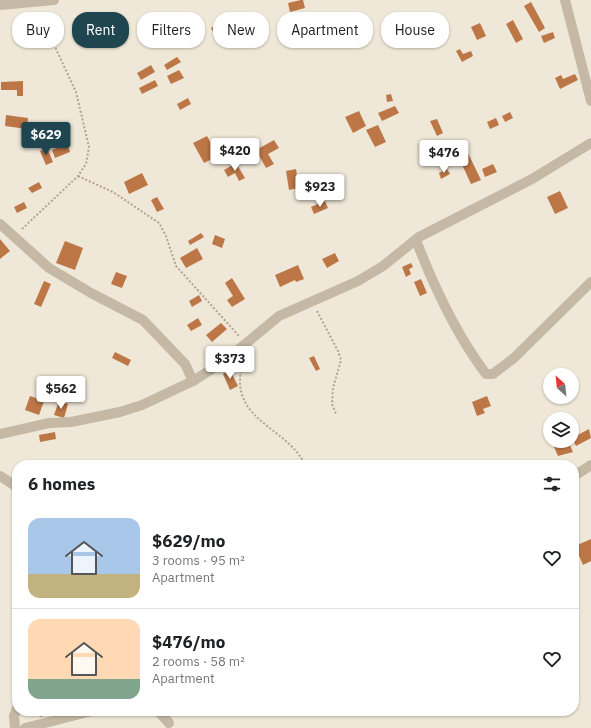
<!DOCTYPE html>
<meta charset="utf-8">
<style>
:root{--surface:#fff;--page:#f2f2f2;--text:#202124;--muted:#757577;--line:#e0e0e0;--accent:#1f4550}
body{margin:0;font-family:"IBM Plex Sans",sans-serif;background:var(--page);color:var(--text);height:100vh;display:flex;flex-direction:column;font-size:15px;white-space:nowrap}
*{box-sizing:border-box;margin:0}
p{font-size:13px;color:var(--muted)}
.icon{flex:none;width:22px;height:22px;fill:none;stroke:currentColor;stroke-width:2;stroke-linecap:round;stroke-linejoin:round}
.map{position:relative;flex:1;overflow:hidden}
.details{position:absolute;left:12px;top:460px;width:567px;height:256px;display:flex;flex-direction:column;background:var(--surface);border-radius:16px;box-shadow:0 1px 3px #0004}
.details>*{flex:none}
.top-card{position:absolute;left:12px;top:12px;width:567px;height:36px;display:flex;gap:8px}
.needle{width:26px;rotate:333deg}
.buttons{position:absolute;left:543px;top:368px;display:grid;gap:8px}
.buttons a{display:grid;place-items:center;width:36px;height:36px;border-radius:50%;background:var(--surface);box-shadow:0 1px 3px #0004;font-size:20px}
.price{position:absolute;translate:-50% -34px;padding:0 9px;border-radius:4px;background:#fff;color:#222;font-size:13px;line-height:26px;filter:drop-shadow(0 1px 2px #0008)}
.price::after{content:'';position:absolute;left:50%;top:24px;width:12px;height:9px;margin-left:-6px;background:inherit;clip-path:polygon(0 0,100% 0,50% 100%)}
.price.current{background:var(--accent);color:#fff}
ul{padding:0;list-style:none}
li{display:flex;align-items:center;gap:12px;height:100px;padding:0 16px}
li+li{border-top:1px solid var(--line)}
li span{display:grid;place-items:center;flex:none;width:112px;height:80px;border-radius:12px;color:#555}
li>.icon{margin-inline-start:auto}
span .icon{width:48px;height:48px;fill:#fffc;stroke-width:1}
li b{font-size:17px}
h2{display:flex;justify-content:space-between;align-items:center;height:48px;padding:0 16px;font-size:17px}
.pill{padding:0 14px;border-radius:16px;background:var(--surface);box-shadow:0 1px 3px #0004;font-size:14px;line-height:36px}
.pill.current{background:var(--accent);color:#fff}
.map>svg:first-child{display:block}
.building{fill:#bd7747}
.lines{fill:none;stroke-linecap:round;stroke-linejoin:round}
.path{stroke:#b1a38f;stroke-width:2;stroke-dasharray:2 2;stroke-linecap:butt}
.minor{stroke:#c5b9a5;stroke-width:10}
</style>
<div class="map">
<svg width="591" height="728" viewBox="0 0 591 728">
<rect width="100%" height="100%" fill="#efe8d8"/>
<!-- building -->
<g class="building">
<path d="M301 0H303L305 8 290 12 288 3Z"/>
<path d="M531 2 545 28 539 32 524 6Z"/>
<path d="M242 12 248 24 232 31 226 19Z"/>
<path d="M513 20 523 39 516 43 506 24Z"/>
<path d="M119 22 124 32 109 40 104 30Z"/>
<path d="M222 22 228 34 217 39 211 28Z"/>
<path d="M480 23 486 36 477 40 471 27Z"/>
<path d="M553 32 555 38 544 43 541 36Z"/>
<path d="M460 49 463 54 471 51 473 56 462 62 456 51Z"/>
<path d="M177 57 181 62 167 70 164 65Z"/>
<path d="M151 65 155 72 141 80 137 73Z"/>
<path d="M179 70 184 78 171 84 167 76Z"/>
<path d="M575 74 578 80 560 89 555 78 561 75 563 79Z"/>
<path d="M155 80 158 86 142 94 139 88Z"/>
<path d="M23 81V96H17V90H1V82Z"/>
<path d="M391 94 393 101 387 102 386 95Z"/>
<path d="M188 98 191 104 180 110 177 104Z"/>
<path d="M395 106 399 113 382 121 378 113Z"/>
<path d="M359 111 366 126 353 133 345 117Z"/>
<path d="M510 112 513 118 505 122 502 116Z"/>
<path d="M6 115 28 118 27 129 5 126Z"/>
<path d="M496 118 499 125 490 129 487 122Z"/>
<path d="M437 119 443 133 437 136 430 121Z"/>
<path d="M378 125 386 142 375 147 366 130Z"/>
<path d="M207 136 218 156 204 163 193 143Z"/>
<path d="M274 140 279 148 268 154 274 164 266 168 256 150Z"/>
<path d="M67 143 70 152 55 158 52 150Z"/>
<path d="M47 148 53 162 46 165 40 151Z"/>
<path d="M468 153 481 180 471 184 459 158Z"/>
<path d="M236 163 245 178 239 181 235 173 228 177 224 170Z"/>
<path d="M493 164 497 172 485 177 482 169Z"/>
<path d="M296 169 299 188 289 190 286 171Z"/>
<path d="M447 169 450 174 441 179 439 173Z"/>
<path d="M142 173 148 185 129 194 124 182Z"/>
<path d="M39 182 42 188 32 193 28 188Z"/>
<path d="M560 191 568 208 555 214 547 197Z"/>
<path d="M157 197 164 209 157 212 151 200Z"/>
<path d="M325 201 328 208 314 214 311 207Z"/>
<path d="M24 202 27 208 17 213 14 207Z"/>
<path d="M201 233 204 237 190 245 188 241Z"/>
<path d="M215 235 225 239 222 248 212 244Z"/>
<path d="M0 239 10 251 0 259Z"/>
<path d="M65 241 83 248 75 270 56 263Z"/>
<path d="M197 248 203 259 186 268 180 258Z"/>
<path d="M335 253 339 261 327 268 322 259Z"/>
<path d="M411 263 413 267 409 269 411 274 406 277 402 267Z"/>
<path d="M298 265 304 279 296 282 295 280 280 287 275 275Z"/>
<path d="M116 272 127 276 122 288 111 284Z"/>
<path d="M232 278 245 299 232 307 227 300 233 296 225 283Z"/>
<path d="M421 279 427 293 420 296 414 282Z"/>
<path d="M44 281 51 284 41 307 34 304Z"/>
<path d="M199 295 202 301 192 307 189 301Z"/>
<path d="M198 318 202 325 191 331 187 325Z"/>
<path d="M221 323 227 329 212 342 206 335Z"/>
<path d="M115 352 131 360 128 366 112 358Z"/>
<path d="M314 356 320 369 316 371 309 358Z"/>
<path d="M230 370 238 386 230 390 223 374Z"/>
<path d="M30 396 44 401 39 415 25 410Z"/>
<path d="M487 396 491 406 483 409 485 413 477 416 472 402Z"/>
<path d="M59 401 68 404 64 418 54 415Z"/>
<path d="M589 429 591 438 576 446 572 438Z"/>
<path d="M55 432 56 439 40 442 39 435Z"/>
<path d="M568 441 573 452 558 456 554 447Z"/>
<path d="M591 539V561L583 565 575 546Z"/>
<path d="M35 711H44L42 717 34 714Z"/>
</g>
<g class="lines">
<!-- path -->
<g class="path">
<path d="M78 176 113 192 159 223 166 236 176 266 239 336"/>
<path d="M22 229 78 176 86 164 89 147 76 92 56 49 49 11"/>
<path d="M317 311 338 351 341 360 333 388 332 404 336 414"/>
<path d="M244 359C242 366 240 373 240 380 239 422 290 431 305 465"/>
</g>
<!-- minor -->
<g class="minor">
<path d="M565 0 591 101"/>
<path d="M0 5 54 0"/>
<path d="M0 224 49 268 91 293 143 320 185 364 193 381"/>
<path d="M416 240C434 287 455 333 486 374H493L514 358 591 282"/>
<path d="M0 434 49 423 71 422 120 412 142 405 193 381 226 360 279 316 358 281 383 266 419 237 532 179 591 143"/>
<path d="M0 476 17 487"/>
<path d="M574 476 591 465"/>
<path d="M158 711 169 723"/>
<path d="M15 728 14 716 17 708"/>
<path d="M25 728 92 711"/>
</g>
</g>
</svg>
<div class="buttons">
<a><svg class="needle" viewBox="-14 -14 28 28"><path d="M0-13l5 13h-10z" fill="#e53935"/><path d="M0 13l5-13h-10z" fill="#757577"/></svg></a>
<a><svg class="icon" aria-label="layers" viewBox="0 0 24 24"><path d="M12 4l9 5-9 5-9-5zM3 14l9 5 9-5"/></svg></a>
</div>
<b class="price current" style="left:46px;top:156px">$629</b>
<b class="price" style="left:235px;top:172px">$420</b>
<b class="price" style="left:444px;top:174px">$476</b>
<b class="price" style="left:320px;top:208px">$923</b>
<b class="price" style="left:230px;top:380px">$373</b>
<b class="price" style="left:61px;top:410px">$562</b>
<div class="top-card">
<a class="pill">Buy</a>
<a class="pill current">Rent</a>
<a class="pill">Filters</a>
<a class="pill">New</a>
<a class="pill">Apartment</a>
<a class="pill">House</a>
</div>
<section class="details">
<h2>6 homes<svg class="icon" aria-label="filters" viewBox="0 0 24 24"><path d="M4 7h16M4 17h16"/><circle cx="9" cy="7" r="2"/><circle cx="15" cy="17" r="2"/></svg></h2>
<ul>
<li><span style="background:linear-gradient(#a9c7e8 70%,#c2b280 0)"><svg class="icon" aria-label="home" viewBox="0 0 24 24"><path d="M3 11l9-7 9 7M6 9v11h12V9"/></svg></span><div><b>$629/mo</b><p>3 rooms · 95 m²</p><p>Apartment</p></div><svg class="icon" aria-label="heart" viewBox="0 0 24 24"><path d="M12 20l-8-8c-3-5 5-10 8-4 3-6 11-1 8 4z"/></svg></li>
<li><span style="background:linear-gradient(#ffd9b3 75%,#7fa58c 0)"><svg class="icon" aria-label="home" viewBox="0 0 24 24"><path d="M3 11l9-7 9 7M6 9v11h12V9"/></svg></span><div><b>$476/mo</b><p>2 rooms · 58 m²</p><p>Apartment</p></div><svg class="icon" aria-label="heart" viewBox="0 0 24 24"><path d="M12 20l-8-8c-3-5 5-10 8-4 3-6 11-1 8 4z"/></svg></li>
</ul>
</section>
</div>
